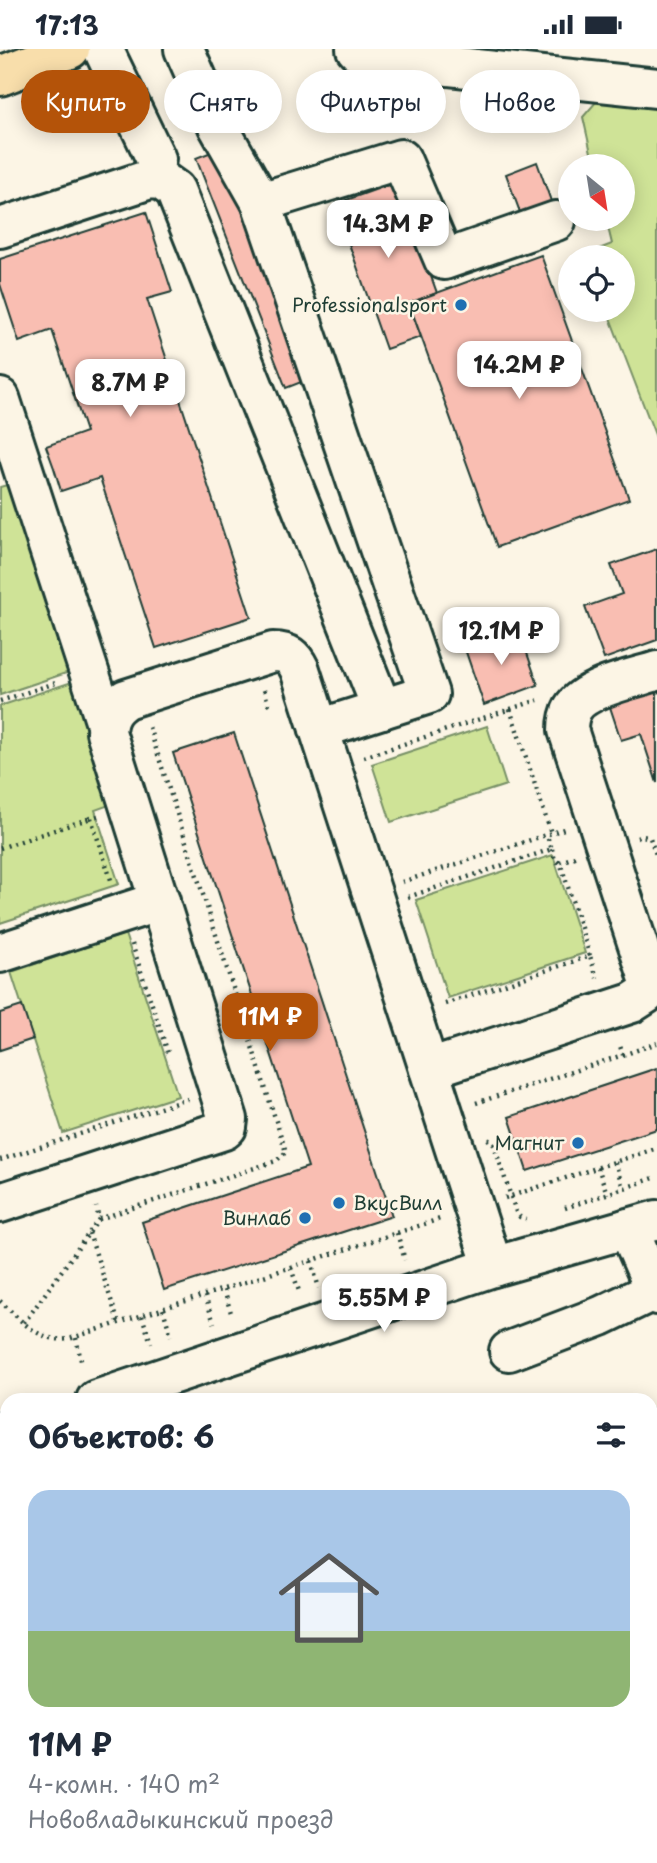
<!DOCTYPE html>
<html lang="ru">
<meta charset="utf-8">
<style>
:root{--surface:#fff;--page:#f2f2f3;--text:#1f2937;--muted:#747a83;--line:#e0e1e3;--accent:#b45309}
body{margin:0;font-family:"Playpen Sans",sans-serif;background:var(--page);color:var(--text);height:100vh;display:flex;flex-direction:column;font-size:26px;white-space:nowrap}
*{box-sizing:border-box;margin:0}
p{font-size:23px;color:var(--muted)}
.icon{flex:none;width:38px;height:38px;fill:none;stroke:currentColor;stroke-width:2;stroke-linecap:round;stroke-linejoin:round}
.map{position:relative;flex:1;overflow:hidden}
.panel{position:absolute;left:0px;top:1344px;width:658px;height:471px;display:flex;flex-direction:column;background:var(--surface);border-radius:21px 21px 0 0;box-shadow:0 4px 18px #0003}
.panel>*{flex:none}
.top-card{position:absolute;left:21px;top:21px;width:616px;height:63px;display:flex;gap:14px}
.needle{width:46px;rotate:150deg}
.fabs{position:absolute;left:558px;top:105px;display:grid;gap:14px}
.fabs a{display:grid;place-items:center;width:77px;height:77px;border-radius:50%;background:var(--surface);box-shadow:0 4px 18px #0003;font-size:35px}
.price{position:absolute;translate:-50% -60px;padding:0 16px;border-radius:14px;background:#fff;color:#222;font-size:23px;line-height:46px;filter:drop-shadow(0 2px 4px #0008)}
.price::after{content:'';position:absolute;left:50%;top:42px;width:21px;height:16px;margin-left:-10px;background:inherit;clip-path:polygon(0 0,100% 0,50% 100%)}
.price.active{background:var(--accent);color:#fff}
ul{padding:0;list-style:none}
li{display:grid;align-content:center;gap:14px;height:371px;padding:0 28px}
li+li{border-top:2px solid var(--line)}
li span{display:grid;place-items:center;height:217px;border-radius:21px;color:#555}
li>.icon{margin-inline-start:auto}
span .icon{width:126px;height:126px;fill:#fffc;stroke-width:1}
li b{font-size:30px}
h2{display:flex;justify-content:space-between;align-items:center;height:84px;padding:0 28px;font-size:30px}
.pill{padding:0 24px;border-radius:32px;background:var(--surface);box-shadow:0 4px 18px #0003;font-size:24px;line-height:63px}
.pill.active{background:var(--accent);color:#fff}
.status{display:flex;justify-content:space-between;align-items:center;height:49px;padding:0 35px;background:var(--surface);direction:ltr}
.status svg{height:19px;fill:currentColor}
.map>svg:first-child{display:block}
.green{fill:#cfe397;stroke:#779066;stroke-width:2}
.building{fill:#f9beb2;stroke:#1f3d34;stroke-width:2}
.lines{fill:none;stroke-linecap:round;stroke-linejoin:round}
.minor-casing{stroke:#1f3d34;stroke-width:44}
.major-casing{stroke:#1f3d34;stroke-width:44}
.path{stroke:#1f3d34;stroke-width:4.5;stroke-dasharray:2 5;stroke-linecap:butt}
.minor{stroke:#fcf5e5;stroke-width:38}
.major{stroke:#f8deab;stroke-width:38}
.poi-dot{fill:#1f6fb2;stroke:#fcf5e5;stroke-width:2.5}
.labels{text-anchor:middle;stroke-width:5;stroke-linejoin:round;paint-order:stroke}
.poi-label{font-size:19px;fill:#1f3d34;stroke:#fcf5e5;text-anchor:end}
</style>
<div class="status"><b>17:13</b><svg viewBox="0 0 49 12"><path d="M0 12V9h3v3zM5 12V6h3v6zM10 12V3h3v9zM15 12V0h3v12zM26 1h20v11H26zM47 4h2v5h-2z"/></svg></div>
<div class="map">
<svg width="657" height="1814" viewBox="0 0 657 1814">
<rect width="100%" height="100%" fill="#fcf5e5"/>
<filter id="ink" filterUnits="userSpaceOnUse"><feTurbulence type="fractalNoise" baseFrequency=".0143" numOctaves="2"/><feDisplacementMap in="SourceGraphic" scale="14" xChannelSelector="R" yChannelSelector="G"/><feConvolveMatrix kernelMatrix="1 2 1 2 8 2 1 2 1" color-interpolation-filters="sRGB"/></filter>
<g filter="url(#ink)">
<!-- green -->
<g class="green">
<path d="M602 46 657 54V391L607 261H623V208H587L586 205 612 195 606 170H623V117H594L583 68Z"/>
<path d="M17 433 78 620 0 646V438Z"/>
<path d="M75 632 115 754 95 761 119 835 0 874V657Z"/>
<path d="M487 677 506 736 391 773 372 715Z"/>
<path d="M553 806 585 904 448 949 416 851Z"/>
<path d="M125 885 178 1047 63 1084 11 923Z"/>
</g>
<!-- building -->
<g class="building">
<path d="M219 100 309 330 286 339 196 109Z"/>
<path d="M537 113 552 155 521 166 506 125Z"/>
<path d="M397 133 437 244 409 254 421 288 386 300 335 155Z"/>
<path d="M146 163 172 243 147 250 251 568 156 599 100 429 61 442 54 419 46 397 86 383 52 281 19 293 0 235V210Z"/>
<path d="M541 206 629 450 497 498 409 254Z"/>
<path d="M657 500V591L604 610 585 558 622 545 611 516Z"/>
<path d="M519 581 538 636 484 656 465 600Z"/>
<path d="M657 639V734L641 685 621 691 609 655Z"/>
<path d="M234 684 392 1167 164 1241 142 1173 308 1118 173 704Z"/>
<path d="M22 957 33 990 0 1001V964Z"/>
<path d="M657 1019V1080L527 1122 509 1068Z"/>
<path d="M657 1359V1398L651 1381V1361Z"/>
</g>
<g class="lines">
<defs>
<g id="minor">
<path d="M103 0 156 110"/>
<path d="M184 0 218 77 261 153 429 645 319 680"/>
<path d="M356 0 364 8 657 39"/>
<path d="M261 153 401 110 444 211 556 172"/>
<path d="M0 179 150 130 161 131 175 141 382 660"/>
<path d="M0 349 106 675"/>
<path d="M0 904 160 852"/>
<path d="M429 1020 632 954 646 945 650 933 568 681C568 673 569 666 573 659 585 639 635 629 657 622"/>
<path d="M0 1154 224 1081 227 1078 228 1070 106 683C107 667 113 658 126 650L273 603C288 603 294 608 300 621L493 1218"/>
<path d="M628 1179 657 1246"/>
<path d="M509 1302 601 1267 655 1241"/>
<path d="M96 1351 493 1218 657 1171"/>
<path d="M0 1383 7 1381"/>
</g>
<path id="major" d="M0 27 70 0"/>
</defs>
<!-- minor casing -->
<use href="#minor" class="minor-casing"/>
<!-- major casing -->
<use href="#major" class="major-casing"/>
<!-- path -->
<g class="path">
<path d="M264 641 269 657"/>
<path d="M0 652 59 633"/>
<path d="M510 660 551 784"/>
<path d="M364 708 538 651"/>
<path d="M98 767 91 769 112 834"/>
<path d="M637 789 643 787 650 789 657 808"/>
<path d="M0 799 91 769"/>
<path d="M552 800 555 811 559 814"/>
<path d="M575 808 560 813 590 907"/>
<path d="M402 833 564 780"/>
<path d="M408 848 552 800 546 785"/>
<path d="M132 895 169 1007"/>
<path d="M445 955 590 907 597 929"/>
<path d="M623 1006 657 994"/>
<path d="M476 1054 623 1006 619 994"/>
<path d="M488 1090 494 1096 516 1163 520 1168 526 1170"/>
<path d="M0 1111 188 1050"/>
<path d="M615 1113 623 1139"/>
<path d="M598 1118 607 1145"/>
<path d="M505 1149 657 1099"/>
<path d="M565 1159 657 1128"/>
<path d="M99 1170 276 1112 286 1103 149 678"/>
<path d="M89 1184 119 1275"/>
<path d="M397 1184 405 1211"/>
<path d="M311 1212 319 1239"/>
<path d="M291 1219 300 1245"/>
<path d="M224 1241 232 1267"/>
<path d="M205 1247 214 1274"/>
<path d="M0 1252C20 1270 38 1294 69 1290L443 1169"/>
<path d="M163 1260 171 1287"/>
<path d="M142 1267 151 1294"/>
<path d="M24 1274 99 1170 96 1158"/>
<path d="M76 1289 82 1316"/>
</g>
<!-- minor -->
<use href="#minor" class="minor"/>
<!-- major -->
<use href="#major" class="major"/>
</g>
</g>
<!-- markers -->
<g class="poi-dot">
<circle cx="461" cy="256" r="7"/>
<circle cx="578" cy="1094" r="7"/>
<circle cx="339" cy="1154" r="7"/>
<circle cx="305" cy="1169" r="7"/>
</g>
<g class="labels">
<!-- poi labels -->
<g class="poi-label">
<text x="447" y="263">Professionalsport</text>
<text x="564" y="1101">Магнит</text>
<text x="353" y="1161" text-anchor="start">ВкусВилл</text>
<text x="291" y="1176">Винлаб</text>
</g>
</g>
</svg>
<div class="fabs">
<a><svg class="needle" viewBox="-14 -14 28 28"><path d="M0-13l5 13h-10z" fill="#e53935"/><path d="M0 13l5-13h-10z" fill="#747a83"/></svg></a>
<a><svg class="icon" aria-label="locate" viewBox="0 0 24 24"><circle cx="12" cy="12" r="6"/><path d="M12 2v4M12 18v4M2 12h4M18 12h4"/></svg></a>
</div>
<b class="price" style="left:388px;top:211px">14.3M ₽</b>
<b class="price" style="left:519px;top:352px">14.2M ₽</b>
<b class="price" style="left:130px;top:370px">8.7M ₽</b>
<b class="price" style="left:501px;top:618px">12.1M ₽</b>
<b class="price active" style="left:270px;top:1004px">11M ₽</b>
<b class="price" style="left:384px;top:1285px">5.55M ₽</b>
<div class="top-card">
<a class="pill active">Купить</a>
<a class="pill">Снять</a>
<a class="pill">Фильтры</a>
<a class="pill">Новое</a>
</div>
<section class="panel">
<h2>Объектов: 6<svg class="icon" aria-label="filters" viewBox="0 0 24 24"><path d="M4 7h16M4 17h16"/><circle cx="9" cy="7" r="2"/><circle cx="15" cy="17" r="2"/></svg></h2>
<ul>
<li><span style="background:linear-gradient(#a9c7e8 65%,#8fb573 0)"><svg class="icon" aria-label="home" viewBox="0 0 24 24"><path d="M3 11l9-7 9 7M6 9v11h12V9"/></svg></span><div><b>11M ₽</b><p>4-комн. · 140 m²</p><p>Нововладыкинский проезд</p></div></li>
</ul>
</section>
</div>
